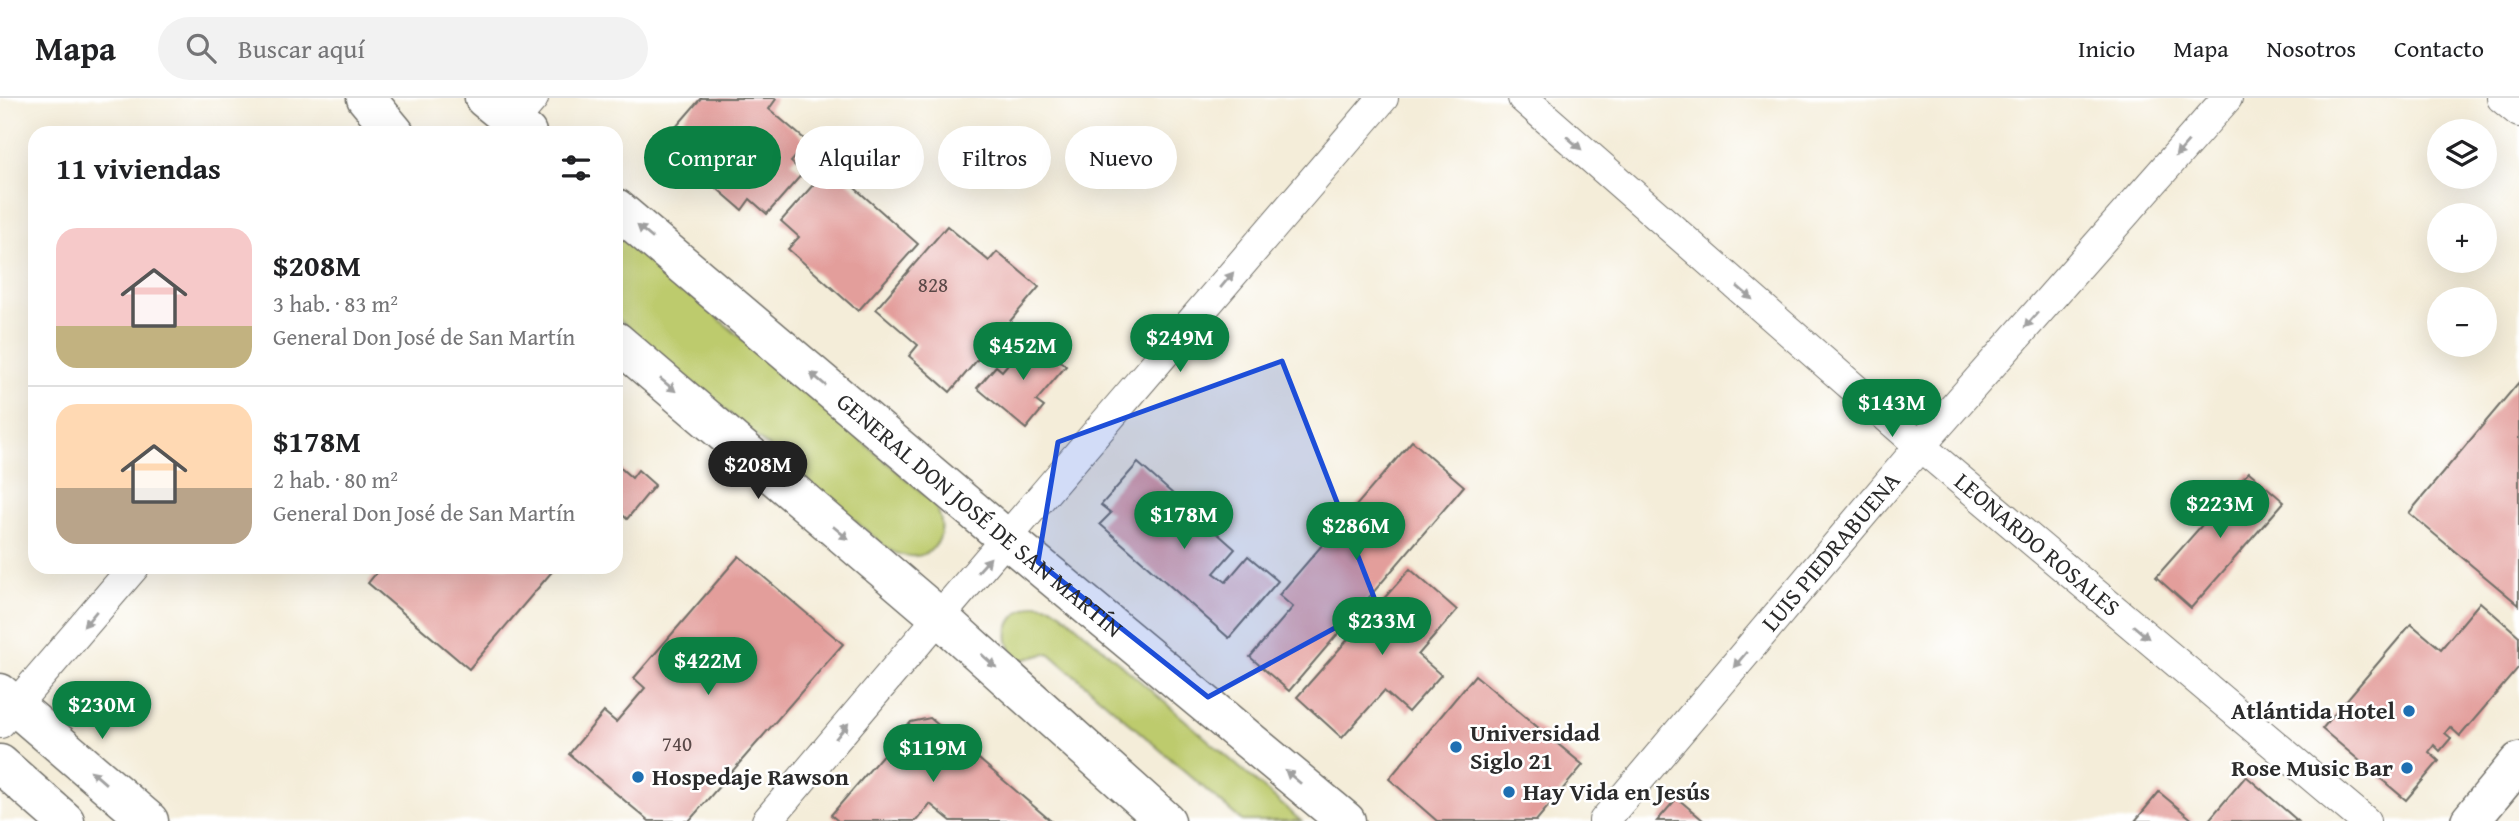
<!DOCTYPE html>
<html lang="es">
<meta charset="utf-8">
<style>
:root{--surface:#fff;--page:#f2f2f2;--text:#202124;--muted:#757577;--line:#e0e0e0;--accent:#0b8043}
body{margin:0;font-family:"Gentium Book Plus",serif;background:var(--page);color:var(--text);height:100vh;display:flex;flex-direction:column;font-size:26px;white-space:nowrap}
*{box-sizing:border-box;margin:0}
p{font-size:23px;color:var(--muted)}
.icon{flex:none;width:38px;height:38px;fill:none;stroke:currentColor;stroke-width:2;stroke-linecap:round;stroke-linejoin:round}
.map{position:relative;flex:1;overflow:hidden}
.drawer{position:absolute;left:28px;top:28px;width:595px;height:448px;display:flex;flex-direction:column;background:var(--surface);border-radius:21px;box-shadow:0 7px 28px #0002}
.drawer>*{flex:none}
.banner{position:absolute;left:644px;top:28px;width:665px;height:63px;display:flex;gap:14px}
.controls{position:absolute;left:2427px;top:21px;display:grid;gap:14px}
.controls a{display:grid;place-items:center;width:70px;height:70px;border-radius:50%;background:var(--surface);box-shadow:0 7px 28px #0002;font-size:35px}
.price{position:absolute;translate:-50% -60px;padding:0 16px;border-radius:24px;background:var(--accent);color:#fff;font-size:23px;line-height:46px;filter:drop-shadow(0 2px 4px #0008)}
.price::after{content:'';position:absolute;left:50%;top:42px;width:21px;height:16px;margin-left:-10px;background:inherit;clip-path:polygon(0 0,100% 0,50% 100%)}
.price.active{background:#222;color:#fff}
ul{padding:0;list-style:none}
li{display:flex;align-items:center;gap:21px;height:175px;padding:0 28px}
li+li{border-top:2px solid var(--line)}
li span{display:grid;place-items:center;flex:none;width:196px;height:140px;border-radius:21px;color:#555}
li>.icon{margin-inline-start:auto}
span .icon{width:84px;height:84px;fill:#fffc;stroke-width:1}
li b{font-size:30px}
h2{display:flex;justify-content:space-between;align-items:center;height:84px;padding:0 28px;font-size:30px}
.chip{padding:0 24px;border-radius:32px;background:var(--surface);box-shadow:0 7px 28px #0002;font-size:24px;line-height:63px}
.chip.active{background:var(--accent);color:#fff}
header{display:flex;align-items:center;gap:42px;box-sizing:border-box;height:98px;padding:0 35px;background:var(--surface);border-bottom:2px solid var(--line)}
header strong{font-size:33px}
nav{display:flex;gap:38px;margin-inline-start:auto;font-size:24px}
.search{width:490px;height:63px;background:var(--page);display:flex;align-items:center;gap:18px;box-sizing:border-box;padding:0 24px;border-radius:38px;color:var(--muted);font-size:26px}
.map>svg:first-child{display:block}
.green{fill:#bdcb6d;stroke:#747b4c;stroke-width:2}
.building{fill:#e39e9b}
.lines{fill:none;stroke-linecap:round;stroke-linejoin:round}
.street-casing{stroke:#716f68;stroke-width:32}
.secondary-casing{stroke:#716f68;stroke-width:41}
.street{stroke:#fff;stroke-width:30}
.secondary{stroke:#fff;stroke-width:38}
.oneway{fill:#a0a0a0}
.marked{fill:#1d4ed8;fill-opacity:0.2;stroke:#1d4ed8;stroke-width:5;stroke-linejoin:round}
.poi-dot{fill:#1f6fb2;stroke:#fff;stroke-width:2.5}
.labels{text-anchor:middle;stroke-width:5;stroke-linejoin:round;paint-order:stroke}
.number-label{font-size:21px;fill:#594847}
.street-label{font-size:24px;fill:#2b2b2b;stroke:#fff}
.poi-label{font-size:24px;font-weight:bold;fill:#2b2b2b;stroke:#fff;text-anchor:start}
</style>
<header>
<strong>Mapa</strong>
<div class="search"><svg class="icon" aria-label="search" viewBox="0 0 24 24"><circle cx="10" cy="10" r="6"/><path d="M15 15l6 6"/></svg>Buscar aquí</div>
<nav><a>Inicio</a><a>Mapa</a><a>Nosotros</a><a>Contacto</a></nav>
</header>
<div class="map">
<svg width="2519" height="723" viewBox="0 0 2519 723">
<rect width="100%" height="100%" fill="#fff"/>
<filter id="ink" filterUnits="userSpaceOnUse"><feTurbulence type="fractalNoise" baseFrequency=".0143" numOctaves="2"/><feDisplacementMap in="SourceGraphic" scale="14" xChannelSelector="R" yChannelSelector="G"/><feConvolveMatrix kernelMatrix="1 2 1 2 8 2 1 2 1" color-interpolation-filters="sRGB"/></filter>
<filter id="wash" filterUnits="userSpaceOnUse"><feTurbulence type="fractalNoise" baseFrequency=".00686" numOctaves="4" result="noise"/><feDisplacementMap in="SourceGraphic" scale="28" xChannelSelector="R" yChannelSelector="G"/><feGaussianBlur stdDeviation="1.57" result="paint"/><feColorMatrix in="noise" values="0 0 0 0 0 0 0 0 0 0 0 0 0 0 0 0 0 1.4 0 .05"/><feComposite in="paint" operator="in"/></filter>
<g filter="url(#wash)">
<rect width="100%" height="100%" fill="#f4edd9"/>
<!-- green -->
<g class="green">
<path d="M616 133 932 403C958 439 926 474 888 451L616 219Z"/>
<path d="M1038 506 1051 508 1062 515 1301 723H1242L1049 555 1017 563C999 537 1007 514 1038 506Z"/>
</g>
<g id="blocks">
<!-- building -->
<g class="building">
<path d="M701 0H775L776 1 769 11 808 44 791 64 803 75 767 116 750 101 742 112 663 44Z"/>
<path d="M830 68 918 146 858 213 788 151 799 139 781 123Z"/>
<path d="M947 128 989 163 997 154 1039 189 950 294 909 258 918 247 876 211Z"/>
<path d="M1031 239 1066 268 1036 303 1044 309 1026 331 977 290 996 268 1002 273Z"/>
<path d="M2519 284V507L2409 415Z"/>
<path d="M1412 343 1464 388 1289 593 1250 559 1293 509 1279 497Z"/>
<path d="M1138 365 1235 451 1214 475 1226 484 1248 458 1278 483 1229 540 1100 426 1111 415 1101 407Z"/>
<path d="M616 366 632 380 638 372 655 387 627 421 616 411Z"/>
<path d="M2249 374 2284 404 2191 510 2156 479Z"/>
<path d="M739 458 843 546 689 723H649L569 656 604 614 616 624 645 590 634 580Z"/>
<path d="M381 469H556L469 571 368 485Z"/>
<path d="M1410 471 1457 512 1418 557 1441 577 1408 614 1384 593 1342 640 1297 599Z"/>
<path d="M2480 504 2519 538V569L2460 638 2450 629 2445 635 2451 640 2440 653 2434 647 2429 654 2439 663 2406 702 2322 631 2411 526 2441 551Z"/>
<path d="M1475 577 1583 667 1536 723H1437L1389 681Z"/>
<path d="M930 620 973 656 1051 723H951L930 706 916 723H838L831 717 911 624Z"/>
<path d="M2246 678 2298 723H2208Z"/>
<path d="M2159 694 2194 723H2135Z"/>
<path d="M1677 700 1704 723H1657Z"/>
</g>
</g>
</g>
<g filter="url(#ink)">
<use href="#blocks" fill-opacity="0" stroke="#716f68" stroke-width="2"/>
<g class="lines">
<defs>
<g id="street">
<path id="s1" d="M1523 0 1920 348 2365 723"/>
<path d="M2502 0 2519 14"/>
<path d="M503 35 533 0"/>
<path d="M0 625 134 469"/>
<path d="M767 723C970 480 1178 241 1383 0"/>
<path id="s2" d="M1604 723 1920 348 2227 0"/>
</g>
<g id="secondary">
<path d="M366 0 395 35"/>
<path d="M484 0 527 35"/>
<path id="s3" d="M616 110 1007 441 1346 723"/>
<path d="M616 243 938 518 1166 723"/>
<path d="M0 595 149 723"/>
<path d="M0 666 65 723"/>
<path d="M2470 723 2519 664"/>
</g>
</defs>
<!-- street casing -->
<use href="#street" class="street-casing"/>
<!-- secondary casing -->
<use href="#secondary" class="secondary-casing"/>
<!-- street -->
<use href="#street" class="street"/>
<!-- secondary -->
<use href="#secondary" class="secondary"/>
</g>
<!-- one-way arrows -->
<defs><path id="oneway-solid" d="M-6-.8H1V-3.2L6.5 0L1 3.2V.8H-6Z" transform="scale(1.75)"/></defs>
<g class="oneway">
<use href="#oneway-solid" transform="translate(1574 45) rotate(41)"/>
<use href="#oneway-solid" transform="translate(2182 51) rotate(131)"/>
<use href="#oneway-solid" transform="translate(645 134) rotate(-140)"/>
<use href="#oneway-solid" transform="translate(1227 182) rotate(-50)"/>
<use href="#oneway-solid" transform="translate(1745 195) rotate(41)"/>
<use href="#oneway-solid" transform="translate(2031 222) rotate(131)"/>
<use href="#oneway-solid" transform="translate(818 281) rotate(-140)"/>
<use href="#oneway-solid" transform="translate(668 287) rotate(40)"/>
<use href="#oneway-solid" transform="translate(841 435) rotate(40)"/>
<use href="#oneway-solid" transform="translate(984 467) rotate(-48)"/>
<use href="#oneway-solid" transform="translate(90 521) rotate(130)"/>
<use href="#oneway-solid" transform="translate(2141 534) rotate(40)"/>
<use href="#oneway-solid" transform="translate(1740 562) rotate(130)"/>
<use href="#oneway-solid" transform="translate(989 563) rotate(42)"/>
<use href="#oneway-solid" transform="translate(842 633) rotate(-50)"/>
<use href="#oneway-solid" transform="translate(98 679) rotate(-139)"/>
<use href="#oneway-solid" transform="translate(1293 679) rotate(-140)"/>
</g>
</g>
<!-- marked area -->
<path class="marked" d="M1282 263 1377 507 1208 599 1038 464 1058 344Z"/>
<!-- markers -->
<g class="poi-dot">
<circle cx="2409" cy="613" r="7"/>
<circle cx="1456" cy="649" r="7"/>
<circle cx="2407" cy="670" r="7"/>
<circle cx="638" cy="679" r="7"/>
<circle cx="1509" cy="694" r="7"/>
</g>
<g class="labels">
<!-- number labels -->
<g class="number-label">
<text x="933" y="194">828</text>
<text x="677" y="653">740</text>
</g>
<!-- street labels -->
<g class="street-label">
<text dy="8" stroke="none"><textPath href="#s3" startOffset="476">GENERAL DON JOSÉ DE SAN MARTÍN</textPath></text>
<text dy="8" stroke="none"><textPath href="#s1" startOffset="681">LEONARDO ROSALES</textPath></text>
<text dy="8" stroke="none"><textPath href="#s2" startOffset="352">LUIS PIEDRABUENA</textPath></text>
</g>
<!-- poi labels -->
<g class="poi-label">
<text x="2395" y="621" text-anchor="end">Atlántida Hotel</text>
<text x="1470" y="643">Universidad<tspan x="1470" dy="28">Siglo 21</tspan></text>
<text x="2393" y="678" text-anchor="end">Rose Music Bar</text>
<text x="652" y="687">Hospedaje Rawson</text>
<text x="1523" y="702">Hay Vida en Jesús</text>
</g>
</g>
</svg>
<div class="controls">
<a><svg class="icon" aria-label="layers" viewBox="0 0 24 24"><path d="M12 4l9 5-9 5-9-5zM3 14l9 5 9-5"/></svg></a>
<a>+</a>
<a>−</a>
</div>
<b class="price" style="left:1180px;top:276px">$249M</b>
<b class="price" style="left:1023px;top:284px">$452M</b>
<b class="price" style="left:1892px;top:341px">$143M</b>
<b class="price active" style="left:758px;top:403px">$208M</b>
<b class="price" style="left:2220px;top:442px">$223M</b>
<b class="price" style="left:1184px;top:453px">$178M</b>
<b class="price" style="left:1356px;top:464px">$286M</b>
<b class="price" style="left:1382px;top:559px">$233M</b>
<b class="price" style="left:708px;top:599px">$422M</b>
<b class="price" style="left:102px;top:643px">$230M</b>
<b class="price" style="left:933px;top:686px">$119M</b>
<div class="banner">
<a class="chip active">Comprar</a>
<a class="chip">Alquilar</a>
<a class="chip">Filtros</a>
<a class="chip">Nuevo</a>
</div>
<section class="drawer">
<h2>11 viviendas<svg class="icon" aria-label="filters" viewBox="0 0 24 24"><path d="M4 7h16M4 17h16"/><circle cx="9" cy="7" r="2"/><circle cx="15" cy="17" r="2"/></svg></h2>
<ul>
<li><span style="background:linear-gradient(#f6c9c9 70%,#c2b280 0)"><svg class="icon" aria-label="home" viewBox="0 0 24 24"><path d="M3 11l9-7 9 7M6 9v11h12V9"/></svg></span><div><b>$208M</b><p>3 hab. · 83 m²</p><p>General Don José de San Martín</p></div></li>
<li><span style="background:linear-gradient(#ffd9b3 60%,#b9a48a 0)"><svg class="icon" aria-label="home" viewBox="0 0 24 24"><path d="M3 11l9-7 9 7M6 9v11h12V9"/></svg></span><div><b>$178M</b><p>2 hab. · 80 m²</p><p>General Don José de San Martín</p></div></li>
</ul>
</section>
</div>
